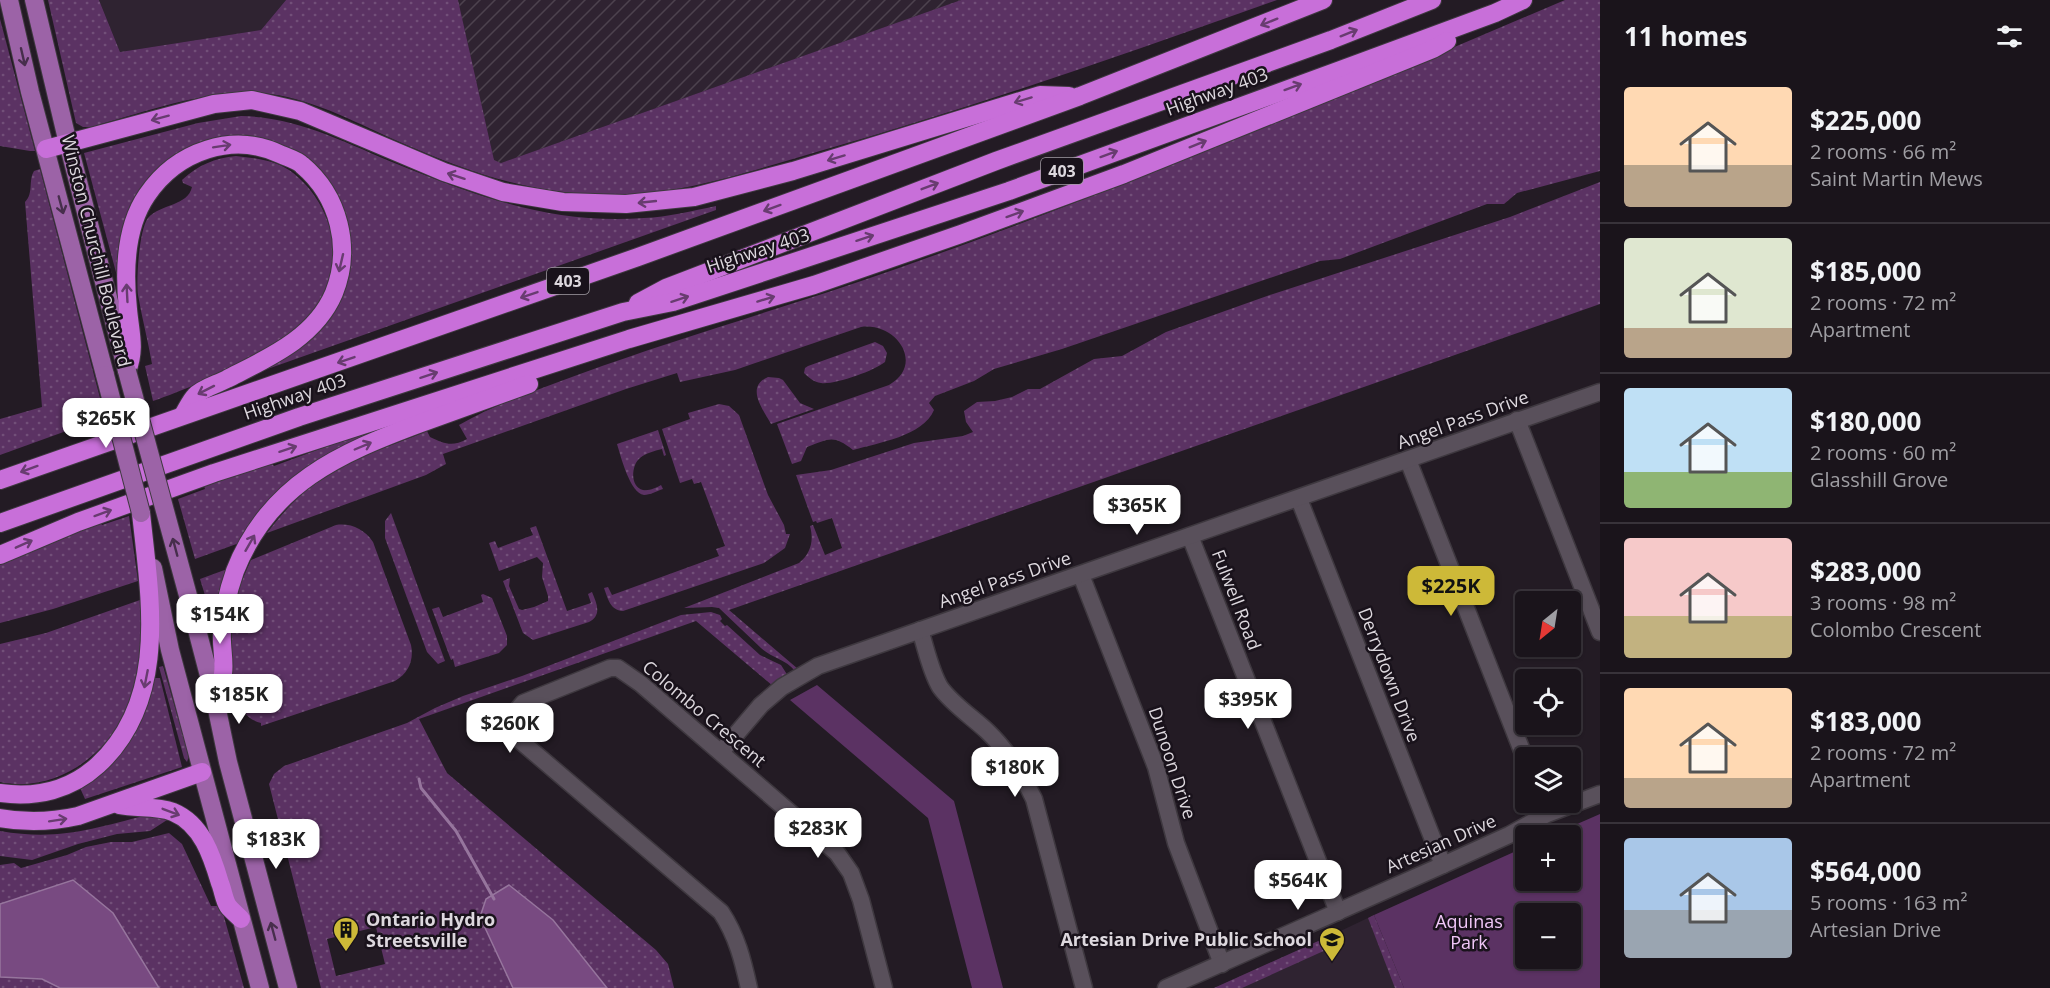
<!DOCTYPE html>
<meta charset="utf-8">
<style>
:root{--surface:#1a141b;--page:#231d24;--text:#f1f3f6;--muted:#9f9ea3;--line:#38333a;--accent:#cdb938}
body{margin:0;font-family:"Open Sans",sans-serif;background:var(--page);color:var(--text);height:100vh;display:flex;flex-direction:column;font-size:22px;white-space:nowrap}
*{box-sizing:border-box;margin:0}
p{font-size:20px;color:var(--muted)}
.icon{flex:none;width:33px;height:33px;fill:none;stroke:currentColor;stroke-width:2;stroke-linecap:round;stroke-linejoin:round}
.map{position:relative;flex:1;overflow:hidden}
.drawer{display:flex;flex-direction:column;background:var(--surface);width:450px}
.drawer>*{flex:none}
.needle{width:39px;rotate:210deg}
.buttons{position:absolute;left:1515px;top:591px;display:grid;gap:12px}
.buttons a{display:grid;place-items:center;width:66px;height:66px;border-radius:6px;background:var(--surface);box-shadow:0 2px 4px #0004,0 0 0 2px var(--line);font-size:30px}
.price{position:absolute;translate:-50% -51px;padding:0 14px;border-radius:12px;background:#fff;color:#222;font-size:20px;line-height:39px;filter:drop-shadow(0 2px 3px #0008)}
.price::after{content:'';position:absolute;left:50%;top:36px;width:18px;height:14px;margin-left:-9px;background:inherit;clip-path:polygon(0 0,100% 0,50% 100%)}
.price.on{background:var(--accent);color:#111}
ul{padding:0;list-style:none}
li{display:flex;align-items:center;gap:18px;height:150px;padding:0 24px}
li+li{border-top:2px solid var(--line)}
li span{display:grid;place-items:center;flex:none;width:168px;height:120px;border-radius:6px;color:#555}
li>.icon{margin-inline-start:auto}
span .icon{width:72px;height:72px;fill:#fffc;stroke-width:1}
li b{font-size:26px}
h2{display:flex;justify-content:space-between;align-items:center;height:72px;padding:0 24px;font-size:26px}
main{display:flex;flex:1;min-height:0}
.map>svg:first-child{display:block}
.built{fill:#2f2331}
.industrial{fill:url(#industrial-furrows)}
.grass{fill:url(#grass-dots);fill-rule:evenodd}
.green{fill:#5b3263;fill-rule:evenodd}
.water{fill:#784a81;stroke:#96759d;stroke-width:1.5}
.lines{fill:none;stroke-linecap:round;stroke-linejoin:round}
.stream{stroke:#96759d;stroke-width:3}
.minor-casing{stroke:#3e383f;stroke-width:19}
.major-casing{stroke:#3e383f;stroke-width:20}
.highway-casing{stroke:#3e383f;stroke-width:20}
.minor{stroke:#59505b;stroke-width:16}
.major{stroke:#9c63a7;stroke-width:18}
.highway{stroke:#c86fd9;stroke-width:18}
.major-bridge-casing{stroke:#3e383f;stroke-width:20;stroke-linecap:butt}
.major-bridge{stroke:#9c63a7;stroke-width:18}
.oneway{stroke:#683c70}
.oneway2{stroke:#472e4c}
.labels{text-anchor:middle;stroke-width:5;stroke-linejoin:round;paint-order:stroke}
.shield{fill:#19121b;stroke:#a29da4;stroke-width:1.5}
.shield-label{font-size:16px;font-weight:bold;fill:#ddd8de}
.street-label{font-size:18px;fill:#ddd8de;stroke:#19121b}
.poi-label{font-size:18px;font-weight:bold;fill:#ddd8de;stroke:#19121b;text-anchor:start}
.park-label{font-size:18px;fill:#f0c6f7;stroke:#19121b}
</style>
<main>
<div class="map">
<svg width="1600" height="988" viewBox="0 0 1600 988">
<defs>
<pattern id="industrial-furrows" width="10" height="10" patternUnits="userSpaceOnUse" patternTransform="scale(1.5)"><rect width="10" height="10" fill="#2f2331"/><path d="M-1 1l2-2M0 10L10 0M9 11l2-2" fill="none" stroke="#4d424e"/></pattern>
<pattern id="grass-dots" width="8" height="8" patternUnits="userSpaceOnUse" patternTransform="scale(1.5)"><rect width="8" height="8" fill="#5b3263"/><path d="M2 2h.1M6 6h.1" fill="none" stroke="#724f79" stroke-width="1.8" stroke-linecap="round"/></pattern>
</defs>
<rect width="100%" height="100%" fill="#231b24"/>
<!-- built -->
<g class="built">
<path d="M99 0H286L261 30 120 52Z"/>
<path d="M1374 915 1404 988H1214L1328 937Z"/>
</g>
<!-- industrial -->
<path class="industrial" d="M458 0H961L501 163 494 160Z"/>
<!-- grass -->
<g class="grass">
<path d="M48 0H99L120 52 261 30 286 0H458L494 160 501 163 961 0H1277C1125 54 975 107 820 151 750 171 678 197 604 195 528 193 471 173 402 143 360 125 317 100 270 94 214 87 154 109 101 124V127H83L76 123Z"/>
<path d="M1565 0H1600V171L1517 193 1504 204H1487L1340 259 1320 261 1062 349 994 369 974 381 935 396 929 403 934 410C923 436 878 443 853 450 833 434 829 439 807 447L801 461 792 464 777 424 889 385C925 365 897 322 861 327L735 370 680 382 677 373 626 389 443 454 446 464 426 475 267 533C280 516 294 500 311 486 344 460 389 447 427 431L430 437C445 444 452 447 467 439L459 425C497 403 538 390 580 374 684 336 791 306 896 269 1123 189 1344 94 1565 0Z"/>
<path d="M0 19 35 151H30L0 146Z"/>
<path d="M241 116C298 117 346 143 397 164 478 197 555 225 644 218 668 217 692 211 716 206V210L259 372 304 345 317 332 336 307 338 200 259 142 162 169 121 275 117 276 84 153 198 123Z"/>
<path d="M236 156C254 158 274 160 289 170 336 203 351 274 310 318 277 352 198 385 153 401L145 366 152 364C148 341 142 318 138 295 136 281 139 229 148 218 160 204 188 206 192 187L183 183 182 180C198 165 215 158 236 156Z"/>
<path d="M40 169 105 417 0 455V419L42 407 25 202C34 193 28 181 34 171Z"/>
<path d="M1600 182V304L729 610 798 669 795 671C786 659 772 658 761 648L719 608 712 607 684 608 799 563C811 553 814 541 810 526L813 525 825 555 842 548 832 518 817 523 816 521 813 522 796 475 831 470 914 443 963 436 973 432 966 422 964 411 977 402 995 401 1012 397 1028 389H1040L1094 359 1122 356 1166 332 1267 296 1510 217Z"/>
<path d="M875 342 883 346 887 353 885 362C874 371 834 385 821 383 814 382 809 378 804 373L805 368 808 366Z"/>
<path d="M768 377 779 378 783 380 800 403 814 409 771 424C763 409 745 387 768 377Z"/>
<path d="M719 404 729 406 739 415 768 495 784 525 786 534H790L785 548 764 563 623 611C610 610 608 599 604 588L608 587 612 595 719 556 716 549 725 546 701 482 694 484 692 479 680 483 662 429 690 419 688 413Z"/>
<path d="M384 425 386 430 329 454 299 473 276 493 242 542 195 559 178 499 205 489 204 486 271 463 274 466Z"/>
<path d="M658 430 666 455 664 456 662 449C654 451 646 453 640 458 631 465 630 487 643 490 649 491 656 488 661 485L663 489C657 491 650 495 644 495 630 493 621 457 617 444Z"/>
<path d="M391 513 445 661 438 664 427 652 385 538V521Z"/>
<path d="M129 516 138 581 53 609 0 623V565L100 522 102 525Z"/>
<path d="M336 525C351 523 364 529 373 542L411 645C414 660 409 673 395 681L261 726V723C227 715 232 658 232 631L227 630C231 605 241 582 251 560Z"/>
<path d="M536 526 567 611 591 603 588 594 592 592C597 604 602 615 589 622L533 640 523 633 503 581 510 578 509 586 519 609 522 610 534 607 548 601V596L542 577 543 563 537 557 499 571 489 543 495 541 498 548 533 535 530 528Z"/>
<path d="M230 568 216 615H211L200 579Z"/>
<path d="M483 594 492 598 507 636V645L499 653 455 667 453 659 451 660 432 609 439 607 443 617 483 602 481 595Z"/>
<path d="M140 600C142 625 143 668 136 691 117 747 61 795 0 782V644L46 633Z"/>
<path d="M711 612 720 615 722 619 720 621 725 626 727 625 760 655 781 665 788 676 773 686 696 621 419 719 447 773 656 950 668 964 674 988H321L269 784 274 774 284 766 407 723 435 708 463 696 522 676 681 615ZM376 927 385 964 336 976 327 939Z"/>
<path d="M163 666 189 756 187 762 184 758 159 667Z"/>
<path d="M153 678H160L182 767 85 799 81 790 83 785Z"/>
<path d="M147 815 160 816 167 820 150 831 117 834 78 844 32 860 0 856V831C58 841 92 829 147 815Z"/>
<path d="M169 833 182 844 211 906H221L244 988H0V865L14 863 21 868 67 855 86 847 111 842H132Z"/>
<path d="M1374 915 1404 988H1395L1368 918Z"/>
<path d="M1325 938 1328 949 1242 988H1214Z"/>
</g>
<!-- green -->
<g class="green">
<path d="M817 685 954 801 1003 988H972L928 818 790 700Z"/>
<path d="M1600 814V988H1404L1374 915 1525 847 1526 880H1570V836L1552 835ZM1526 914H1570V958H1526Z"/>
</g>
<!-- water -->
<g class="water">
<path d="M73 880 113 913 159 988H60L42 979 0 977V904Z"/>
<path d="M509 885 553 920 607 988H513L480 917 486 899Z"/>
</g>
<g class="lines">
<!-- stream -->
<path class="stream" d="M419 779 421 788 456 831 494 899"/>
<defs>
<g id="minor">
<path d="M1517 420 1600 632"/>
<path d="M1408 460 1526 761"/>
<path d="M1299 499 1443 865"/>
<path d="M1190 536 1338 912"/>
<path d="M1081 575 1156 767 1176 843 1222 964"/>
<path d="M920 630C926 648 930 670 940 687 952 704 972 717 987 731 1007 750 1022 774 1034 799L1084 988"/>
<path d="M721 752 761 705 782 687 818 666 1600 392"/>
<path d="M749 988C743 961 737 936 721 912L517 738 512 726 513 715 523 703 610 668H618L641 684 837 853 851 873 861 900 884 988"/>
<path d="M1166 988 1443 865 1509 835 1547 814 1600 794"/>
</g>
<g id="major">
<path d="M9 0 30 92 105 375"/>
<path d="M34 0 66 135 127 371"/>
<path d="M153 568 170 650 260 988"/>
<path d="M190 603 214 695 228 762 288 988"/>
</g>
<g id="highway">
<path d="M46 149 214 104 252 100 300 111 444 172 503 192 563 202 626 204 694 197 793 171 1040 95 1069 96"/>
<path d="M638 303 666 288 996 161 1331 40 1432 0"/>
<path d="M127 371C136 349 130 332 128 309 124 272 125 227 147 195 177 151 233 131 282 155 289 158 297 160 302 165 339 196 352 248 334 293 315 338 268 358 227 379 218 384 202 388 195 396 190 401 187 409 183 415"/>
<path d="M0 480 638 257 1080 96 1323 0"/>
<path d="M0 523 299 417 623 312 673 302 1009 191 1346 68 1495 13 1523 0"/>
<path d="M0 555 78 522 214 473 629 339 814 285 961 234 1124 174 1433 49 1447 41"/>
<path d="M214 695C217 689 222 681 223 674 225 661 221 647 222 633 223 612 228 591 235 571 269 484 340 453 421 423 457 410 493 397 529 384"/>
<path d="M0 793C36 798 71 790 98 765 169 699 150 599 141 513"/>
<path d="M119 805C137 809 155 805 173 812 202 824 212 856 220 883 223 890 224 900 228 906 231 910 237 915 241 919"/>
<path d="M0 818C27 823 51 822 78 816L202 772"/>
</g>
</defs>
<!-- minor casing -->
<use href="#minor" class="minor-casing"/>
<!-- major casing -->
<use href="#major" class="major-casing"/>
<!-- highway casing -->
<use href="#highway" class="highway-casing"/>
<!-- minor -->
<use href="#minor" class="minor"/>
<!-- major -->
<use href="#major" class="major"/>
<!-- highway -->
<use href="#highway" class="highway"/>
<defs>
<g id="major-bridge">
<path d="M127 371 190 603"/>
<path d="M105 375 141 513"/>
</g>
</defs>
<!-- major-bridge casing -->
<use href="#major-bridge" class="major-bridge-casing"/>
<!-- major-bridge -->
<use href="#major-bridge" class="major-bridge"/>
</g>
<!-- one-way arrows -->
<defs><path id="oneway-shaft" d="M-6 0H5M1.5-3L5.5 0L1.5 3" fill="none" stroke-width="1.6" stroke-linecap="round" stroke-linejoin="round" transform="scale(1.5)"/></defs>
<g class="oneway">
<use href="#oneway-shaft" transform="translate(1269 22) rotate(158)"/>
<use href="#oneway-shaft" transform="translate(1349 33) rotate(-22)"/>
<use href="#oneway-shaft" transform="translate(1293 87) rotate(-20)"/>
<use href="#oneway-shaft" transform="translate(1023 100) rotate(163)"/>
<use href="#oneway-shaft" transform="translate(160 118) rotate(165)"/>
<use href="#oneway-shaft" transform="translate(1198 144) rotate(-22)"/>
<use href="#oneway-shaft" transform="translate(222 146) rotate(-9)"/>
<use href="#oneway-shaft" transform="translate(1109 154) rotate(-20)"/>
<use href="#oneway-shaft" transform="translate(836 158) rotate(163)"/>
<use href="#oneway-shaft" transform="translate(456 176) rotate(-162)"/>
<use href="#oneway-shaft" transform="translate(930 186) rotate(-21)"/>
<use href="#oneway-shaft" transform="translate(647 202) rotate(174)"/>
<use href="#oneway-shaft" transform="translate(772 208) rotate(160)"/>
<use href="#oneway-shaft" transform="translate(1015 214) rotate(-20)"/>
<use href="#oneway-shaft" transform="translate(865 238) rotate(-18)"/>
<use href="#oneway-shaft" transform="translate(341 263) rotate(103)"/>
<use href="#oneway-shaft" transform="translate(127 293) rotate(-93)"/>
<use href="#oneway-shaft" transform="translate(529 295) rotate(161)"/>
<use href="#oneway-shaft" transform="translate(680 299) rotate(-18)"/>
<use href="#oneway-shaft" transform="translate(766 299) rotate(-17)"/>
<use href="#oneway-shaft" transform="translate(346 360) rotate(161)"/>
<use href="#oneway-shaft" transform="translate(429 375) rotate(-18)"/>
<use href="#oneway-shaft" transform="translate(206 390) rotate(153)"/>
<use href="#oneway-shaft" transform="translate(363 446) rotate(-23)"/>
<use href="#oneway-shaft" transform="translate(288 449) rotate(-18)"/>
<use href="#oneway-shaft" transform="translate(29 469) rotate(160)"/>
<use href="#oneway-shaft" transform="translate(103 513) rotate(-20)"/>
<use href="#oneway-shaft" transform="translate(250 543) rotate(-60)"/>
<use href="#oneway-shaft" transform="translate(24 544) rotate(-24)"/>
<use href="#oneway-shaft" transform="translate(146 679) rotate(101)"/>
<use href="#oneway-shaft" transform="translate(171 812) rotate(21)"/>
<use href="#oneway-shaft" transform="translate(58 820) rotate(-9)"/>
</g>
<g class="oneway2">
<use href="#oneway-shaft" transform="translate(23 57) rotate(77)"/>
<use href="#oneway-shaft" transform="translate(61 205) rotate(75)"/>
<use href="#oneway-shaft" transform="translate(175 547) rotate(-105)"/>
<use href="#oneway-shaft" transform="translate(273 931) rotate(-105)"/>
</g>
<!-- icons -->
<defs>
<symbol id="building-pin" viewBox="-11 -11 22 30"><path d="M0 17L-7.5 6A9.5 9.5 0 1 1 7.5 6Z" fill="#cdb938" stroke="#19121b"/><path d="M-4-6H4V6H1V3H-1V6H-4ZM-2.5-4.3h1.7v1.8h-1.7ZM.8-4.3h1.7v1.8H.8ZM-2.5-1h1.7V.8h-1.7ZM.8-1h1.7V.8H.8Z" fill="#111"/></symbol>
<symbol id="school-pin" viewBox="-11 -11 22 30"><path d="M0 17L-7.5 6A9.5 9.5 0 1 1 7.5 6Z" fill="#cdb938" stroke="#19121b"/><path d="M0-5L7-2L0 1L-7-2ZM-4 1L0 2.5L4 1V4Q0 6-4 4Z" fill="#111"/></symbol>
</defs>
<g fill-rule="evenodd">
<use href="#building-pin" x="331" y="915" width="30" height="40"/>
<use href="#school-pin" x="1317" y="925" width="30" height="40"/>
</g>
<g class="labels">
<!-- shield labels -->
<g class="shield">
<rect x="1041" y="158" width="42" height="26" rx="4.5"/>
<rect x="547" y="268" width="42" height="26" rx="4.5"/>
</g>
<g class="shield-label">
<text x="1062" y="177">403</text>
<text x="568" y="287">403</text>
</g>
<!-- street labels -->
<g class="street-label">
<text transform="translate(1217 92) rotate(-20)" y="6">Highway 403</text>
<text transform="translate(96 251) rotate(76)" y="6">Winston Churchill Boulevard</text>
<text transform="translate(758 251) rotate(-18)" y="6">Highway 403</text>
<text transform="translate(295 397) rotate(-19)" y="6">Highway 403</text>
<text transform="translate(1463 420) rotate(-20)" y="6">Angel Pass Drive</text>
<text transform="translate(1005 580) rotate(-19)" y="6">Angel Pass Drive</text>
<text transform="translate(1236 600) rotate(69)" y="6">Fulwell Road</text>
<text transform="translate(1389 675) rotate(69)" y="6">Derrydown Drive</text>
<text transform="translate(704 714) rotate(40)" y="6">Colombo Crescent</text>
<text transform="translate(1172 763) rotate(72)" y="6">Dunoon Drive</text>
<text transform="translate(1441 844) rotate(-24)" y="6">Artesian Drive</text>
</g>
<!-- poi labels -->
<g class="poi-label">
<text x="366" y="926">Ontario Hydro<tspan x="366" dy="21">Streetsville</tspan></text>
<text x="1312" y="946" text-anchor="end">Artesian Drive Public School</text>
</g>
<!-- park labels -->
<g class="park-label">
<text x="1469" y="928">Aquinas<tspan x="1469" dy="21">Park</tspan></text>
</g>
</g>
</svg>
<div class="buttons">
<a><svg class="needle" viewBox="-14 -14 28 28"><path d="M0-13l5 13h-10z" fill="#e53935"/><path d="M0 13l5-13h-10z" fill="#9f9ea3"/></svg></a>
<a><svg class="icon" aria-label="locate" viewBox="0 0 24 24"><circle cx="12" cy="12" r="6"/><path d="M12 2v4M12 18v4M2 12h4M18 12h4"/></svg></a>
<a><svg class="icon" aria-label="layers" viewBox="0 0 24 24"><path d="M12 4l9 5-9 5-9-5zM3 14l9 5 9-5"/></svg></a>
<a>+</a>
<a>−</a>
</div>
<b class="price" style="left:106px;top:449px">$265K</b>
<b class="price" style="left:1137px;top:536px">$365K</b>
<b class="price on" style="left:1451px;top:617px">$225K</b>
<b class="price" style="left:220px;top:645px">$154K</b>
<b class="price" style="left:239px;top:725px">$185K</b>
<b class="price" style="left:1248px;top:730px">$395K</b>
<b class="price" style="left:510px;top:754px">$260K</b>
<b class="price" style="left:1015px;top:798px">$180K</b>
<b class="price" style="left:818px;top:859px">$283K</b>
<b class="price" style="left:276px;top:870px">$183K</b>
<b class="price" style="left:1298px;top:911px">$564K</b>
</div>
<section class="drawer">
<h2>11 homes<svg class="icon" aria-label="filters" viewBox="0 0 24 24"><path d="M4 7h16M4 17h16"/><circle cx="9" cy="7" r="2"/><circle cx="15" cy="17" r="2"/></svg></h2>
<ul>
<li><span style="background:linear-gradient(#ffd9b3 65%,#b9a48a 0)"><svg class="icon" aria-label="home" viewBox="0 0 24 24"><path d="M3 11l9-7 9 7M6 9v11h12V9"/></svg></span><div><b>$225,000</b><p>2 rooms · 66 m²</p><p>Saint Martin Mews</p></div></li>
<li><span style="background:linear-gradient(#dfe7d0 75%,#b9a48a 0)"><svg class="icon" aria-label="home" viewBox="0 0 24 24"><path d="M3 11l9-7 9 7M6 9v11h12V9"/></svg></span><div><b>$185,000</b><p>2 rooms · 72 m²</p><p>Apartment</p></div></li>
<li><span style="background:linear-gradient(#bfe0f5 70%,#8fb573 0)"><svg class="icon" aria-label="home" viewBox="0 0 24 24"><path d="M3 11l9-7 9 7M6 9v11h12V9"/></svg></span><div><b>$180,000</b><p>2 rooms · 60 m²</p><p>Glasshill Grove</p></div></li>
<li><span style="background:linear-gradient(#f6c9c9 65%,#c2b280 0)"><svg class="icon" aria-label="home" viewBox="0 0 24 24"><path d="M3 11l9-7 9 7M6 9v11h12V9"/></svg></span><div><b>$283,000</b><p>3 rooms · 98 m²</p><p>Colombo Crescent</p></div></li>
<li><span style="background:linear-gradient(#ffd9b3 75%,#b9a48a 0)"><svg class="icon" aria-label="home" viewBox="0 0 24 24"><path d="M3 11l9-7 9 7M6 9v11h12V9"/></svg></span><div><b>$183,000</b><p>2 rooms · 72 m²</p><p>Apartment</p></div></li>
<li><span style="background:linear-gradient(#a9c7e8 60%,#9aa5b1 0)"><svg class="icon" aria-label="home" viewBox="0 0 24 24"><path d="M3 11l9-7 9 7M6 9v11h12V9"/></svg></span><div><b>$564,000</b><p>5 rooms · 163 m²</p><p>Artesian Drive</p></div></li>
</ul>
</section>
</main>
